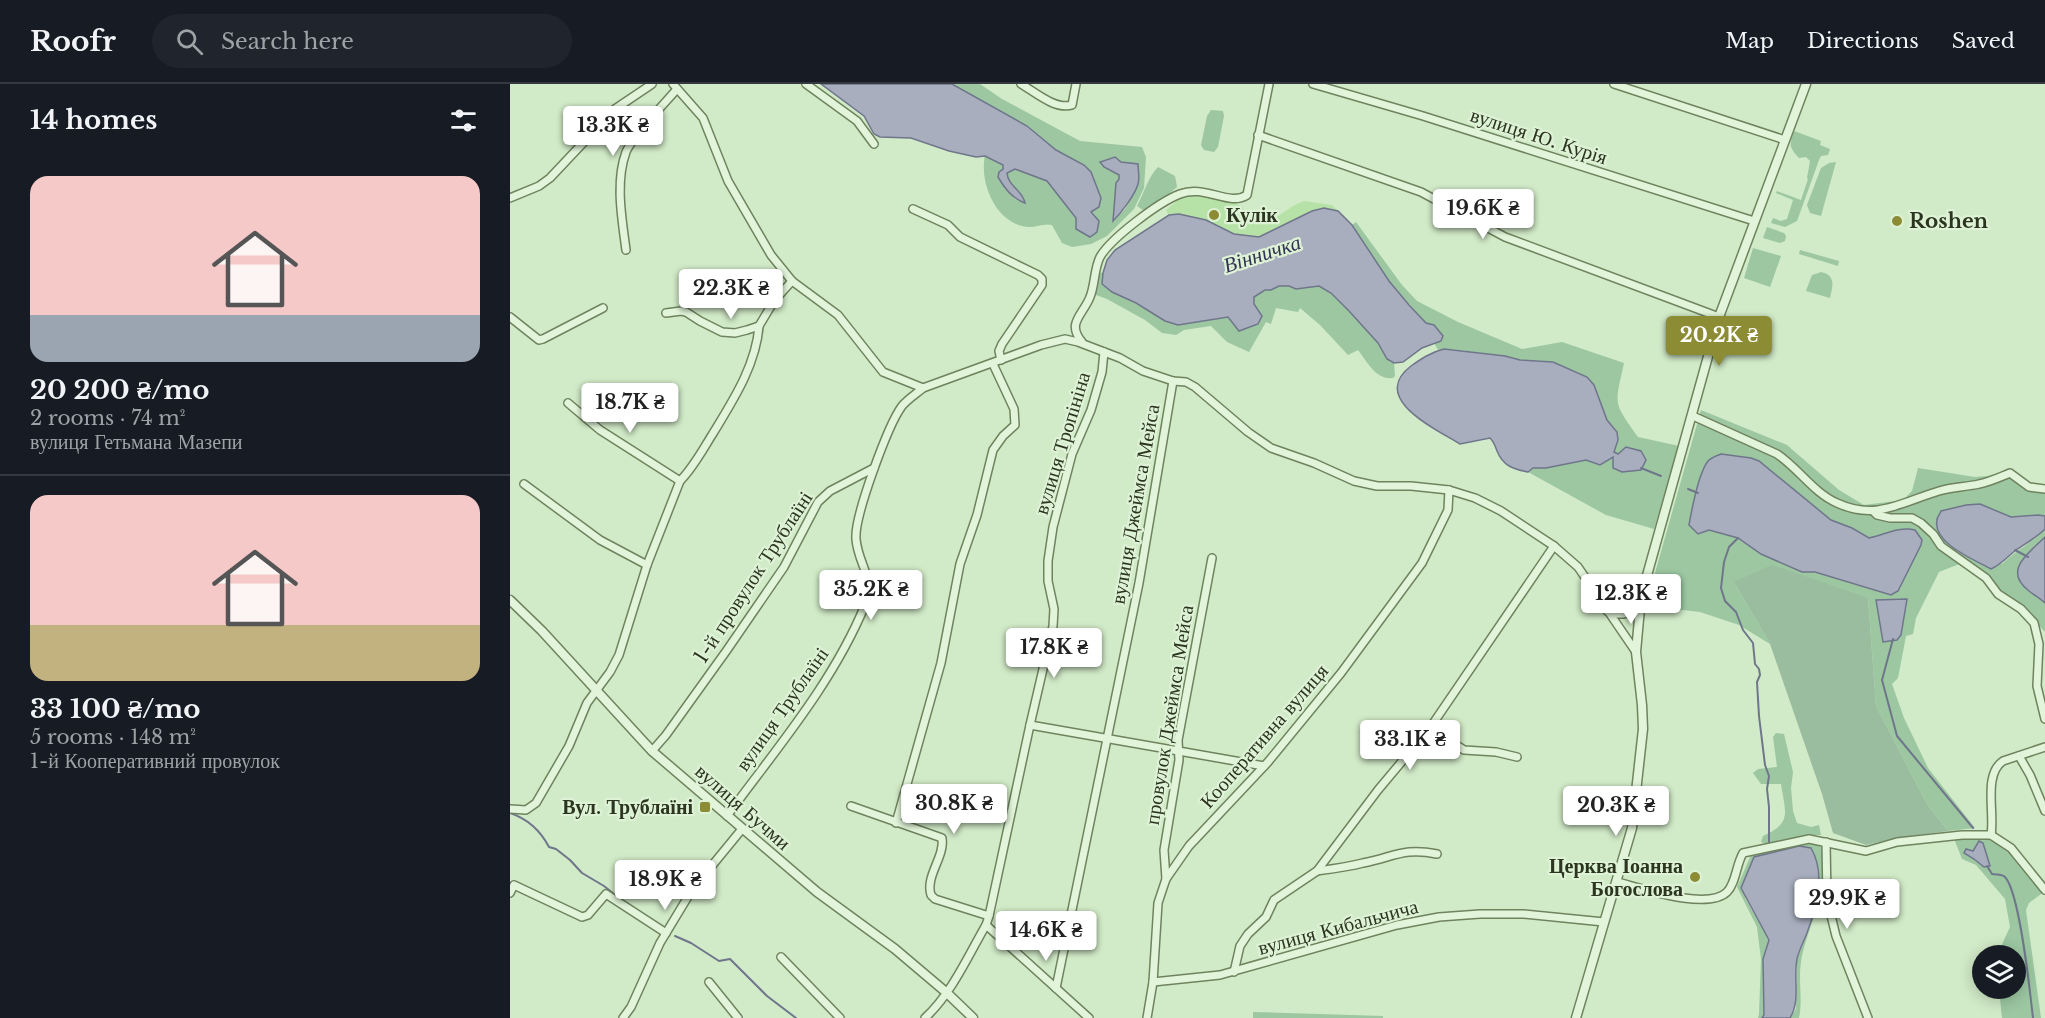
<!DOCTYPE html>
<meta charset="utf-8">
<style>
:root{--surface:#171b24;--page:#20242c;--text:#f1f3f6;--muted:#9ea1a6;--line:#363941;--accent:#8c8c35}
body{margin:0;font-family:"Libre Baskerville",serif;background:var(--page);color:var(--text);height:100vh;display:flex;flex-direction:column;font-size:22px;white-space:nowrap}
*{box-sizing:border-box;margin:0}
p{font-size:20px;color:var(--muted)}
.icon{flex:none;width:33px;height:33px;fill:none;stroke:currentColor;stroke-width:2;stroke-linecap:round;stroke-linejoin:round}
.map{position:relative;flex:1;overflow:hidden}
.details{display:flex;flex-direction:column;background:var(--surface);width:510px}
.details>*{flex:none}
.buttons{position:absolute;left:1462px;top:861px;display:grid;gap:12px}
.buttons a{display:grid;place-items:center;width:54px;height:54px;border-radius:50%;background:var(--surface);box-shadow:0 3px 15px #0003;font-size:30px}
.price{position:absolute;translate:-50% -51px;padding:0 14px;border-radius:6px;background:#fff;color:#222;font-size:20px;line-height:39px;filter:drop-shadow(0 2px 3px #0008)}
.price::after{content:'';position:absolute;left:50%;top:36px;width:18px;height:14px;margin-left:-9px;background:inherit;clip-path:polygon(0 0,100% 0,50% 100%)}
.price.on{background:var(--accent);color:#fff}
ul{padding:0;list-style:none}
li{display:grid;align-content:center;gap:12px;height:318px;padding:0 30px}
li+li{border-top:2px solid var(--line)}
li span{display:grid;place-items:center;height:186px;border-radius:18px;color:#555}
li>.icon{margin-inline-start:auto}
span .icon{width:108px;height:108px;fill:#fffc;stroke-width:1}
li b{font-size:26px}
h2{display:flex;justify-content:space-between;align-items:center;height:72px;padding:0 30px;font-size:26px}
header{display:flex;align-items:center;gap:36px;box-sizing:border-box;height:84px;padding:0 30px;background:var(--surface);border-bottom:2px solid var(--line)}
header strong{font-size:28px}
nav{display:flex;gap:33px;margin-inline-start:auto;font-size:21px}
.search{width:420px;height:54px;background:var(--page);display:flex;align-items:center;gap:15px;box-sizing:border-box;padding:0 21px;border-radius:33px;color:var(--muted);font-size:22px}
main{display:flex;flex:1;min-height:0}
.map>svg:first-child{display:block}
.green{fill:#9cc7a1;fill-rule:evenodd}
.sand{fill:#b7e2a7}
.cemetery{fill:#9abc9f}
.water{fill:#a8aebe;stroke:#6f768b;stroke-width:1.5}
.lines{fill:none;stroke-linecap:round;stroke-linejoin:round}
.stream{stroke:#6f768b;stroke-width:2}
.minor-casing{stroke:#6f835e;stroke-width:10}
.tertiary-casing{stroke:#6f835e;stroke-width:11}
.minor{stroke:#e2f5da;stroke-width:7}
.tertiary{stroke:#e2f5da;stroke-width:8}
.poi-dot{fill:#8c8c35;stroke:#def2d6;stroke-width:2}
.labels{text-anchor:middle;stroke-width:4.5;stroke-linejoin:round;paint-order:stroke}
.street-label{font-size:20px;fill:#2b3520;stroke:#def2d6}
.poi-label{font-size:20px;font-weight:bold;fill:#2b3520;stroke:#def2d6;text-anchor:start}
.water-label{font-size:21px;font-style:italic;fill:#313353;stroke:#def2d6}
</style>
<header>
<strong>Roofr</strong>
<div class="search"><svg class="icon" aria-label="search" viewBox="0 0 24 24"><circle cx="10" cy="10" r="6"/><path d="M15 15l6 6"/></svg>Search here</div>
<nav><a>Map</a><a>Directions</a><a>Saved</a></nav>
</header>
<main>
<section class="details">
<h2>14 homes<svg class="icon" aria-label="filters" viewBox="0 0 24 24"><path d="M4 7h16M4 17h16"/><circle cx="9" cy="7" r="2"/><circle cx="15" cy="17" r="2"/></svg></h2>
<ul>
<li><span style="background:linear-gradient(#f6c9c9 75%,#9aa5b1 0)"><svg class="icon" aria-label="home" viewBox="0 0 24 24"><path d="M3 11l9-7 9 7M6 9v11h12V9"/></svg></span><div><b>20 200 ₴/mo</b><p>2 rooms · 74 m²</p><p>вулиця Гетьмана Мазепи</p></div></li>
<li><span style="background:linear-gradient(#f6c9c9 70%,#c2b280 0)"><svg class="icon" aria-label="home" viewBox="0 0 24 24"><path d="M3 11l9-7 9 7M6 9v11h12V9"/></svg></span><div><b>33 100 ₴/mo</b><p>5 rooms · 148 m²</p><p>1-й Кооперативний провулок</p></div></li>
</ul>
</section>
<div class="map">
<svg width="1535" height="934" viewBox="0 0 1535 934">
<rect width="100%" height="100%" fill="#d1eac7"/>
<!-- green -->
<g class="green">
<path d="M442 0H470L492 15 570 57 632 63 636 73 634 104 624 125 597 152 581 160 562 163 552 159 542 141C534 139 527 143 519 143 486 141 469 99 475 71L493 81 494 104 505 115 514 119C511 106 498 102 497 89L505 85 537 97 566 134 583 133 581 128 585 100 581 88 574 81 546 66 517 42ZM590 78 628 80V101L615 125 604 136 606 99 609 95V91L594 83Z"/>
<path d="M701 26 713 27 714 32 708 63 704 68 694 66 691 61 697 32Z"/>
<path d="M1284 47 1311 57 1310 61 1320 65 1318 71 1311 72 1309 76 1287 137 1275 143 1261 139 1263 134 1271 137 1277 135 1283 116 1266 109 1267 107 1291 116 1298 95 1297 94 1300 77 1296 73 1289 74C1279 63 1279 61 1284 47Z"/>
<path d="M1326 78 1311 132 1300 129 1297 121 1311 84 1319 79Z"/>
<path d="M648 83 665 92 667 103 655 113 633 126 627 122C635 107 637 95 648 83Z"/>
<path d="M846 138 892 201 907 217 948 238 1012 265 1052 258 1114 279C1105 321 1102 317 1128 353L1169 362 1144 445 1096 431 1018 388 1023 384H1036L1076 376 1086 380 1108 356 1106 346 1097 336 1091 324 1086 306 1077 293 1037 277 1010 276 995 272 941 265 928 266 924 259 931 257 879 197 842 141Z"/>
<path d="M1257 143 1274 149 1276 152 1275 157 1270 159 1253 154Z"/>
<path d="M1243 164 1271 172 1260 203 1234 194Z"/>
<path d="M1290 166 1329 177 1328 182 1289 170Z"/>
<path d="M585 188 593 189 592 200 602 208 668 241 718 233 752 232 744 220V213C753 207 767 200 778 202 782 202 784 204 787 204 795 204 803 201 810 203 825 208 857 245 867 258 873 266 874 274 884 279L885 292 883 294C866 296 858 279 848 266L838 271 810 241 790 224 788 228 766 224 761 240 756 238 739 268 717 258 701 242 674 246 666 251 652 249 635 236 597 215 586 211 580 213Z"/>
<path d="M1311 188C1326 191 1323 202 1320 214L1296 207 1302 191Z"/>
<path d="M1191 326 1277 361 1329 406 1354 421 1393 416 1402 407 1408 384 1465 393 1477 392 1500 386 1520 399 1535 402V432L1528 431 1501 433 1470 420 1456 421 1427 443 1432 453 1439 461 1492 480C1506 466 1522 459 1535 445V453C1519 469 1492 486 1519 507 1524 511 1530 514 1535 519V548L1513 524 1490 508 1479 491 1457 477 1429 488 1406 534 1403 550 1396 552 1388 594 1382 600 1394 634 1418 684 1465 744 1438 747 1417 720 1366 622 1358 514 1224 498 1260 560 1229 541 1190 528 1138 522 1141 503ZM1256 382 1321 436 1342 444 1359 454 1387 446 1412 456 1388 507 1381 511 1305 488H1292L1251 470 1228 454 1199 446Z"/>
<path d="M1266 649 1274 650 1283 688 1281 704 1283 727 1287 739 1301 743 1309 741 1311 751H1299L1256 760 1251 758 1253 752C1283 739 1275 728 1271 700H1251L1243 689 1248 685 1267 683 1263 653Z"/>
<path d="M1481 751 1494 758 1535 807 1519 819 1516 826 1531 934H1492L1489 905 1506 904V872L1487 871 1500 843 1495 815 1466 781 1452 775 1443 752Z"/>
<path d="M1299 759 1309 760C1327 790 1295 847 1291 878 1288 896 1293 916 1289 934H1280L1286 925 1287 875 1299 844 1235 814 1259 856 1253 875 1254 931 1252 934H1248L1249 930 1251 875 1247 843 1227 803 1241 771Z"/>
<path d="M743 928 873 932V934H743Z"/>
</g>
<!-- sand -->
<path class="sand" d="M681 110C699 110 717 114 733 123L735 130C772 143 765 128 794 117L822 121 828 127 814 124 749 153 724 150 696 136 669 130 659 131 656 126 669 115Z"/>
<!-- cemetery -->
<path class="cemetery" d="M1262 481 1358 514 1366 622 1417 720 1438 747 1387 754 1356 761 1323 749 1312 710 1260 560 1224 498Z"/>
<!-- water -->
<g class="water">
<path d="M311 0H442L517 42 546 66 574 81 581 88 591 114 589 123 581 128 589 137 587 148 580 153 566 145V134L537 97 505 85 497 89C498 102 513 107 515 119 502 114 495 105 488 93L489 88 493 85V81L475 72 466 73 439 67 401 54 370 53 364 50 354 32Z"/>
<path d="M605 73 611 78 628 80C628 86 630 94 628 100 625 111 611 129 603 137L606 99 609 95V91L594 83 590 78Z"/>
<path d="M814 124 828 127 842 141 879 197 899 221 916 239 924 241 933 252 931 257 912 264 893 278 884 279 877 275 868 259 839 227 821 209 809 202 786 205 779 202H769L761 206H755L744 213V220L752 232 748 240 729 247 718 233 668 241 655 237 626 219 602 208 592 200 593 189 597 176 605 166 659 131 669 130 696 136 724 150 749 153 802 127Z"/>
<path d="M934 265 995 272 1010 276 1043 278 1077 293 1084 301 1097 336 1107 348 1108 356 1104 368 1108 370 1116 363 1131 367 1136 376 1131 386 1112 388 1103 384V373L1090 381 1076 376 1036 384H1023L1018 388C1003 385 993 382 987 367 985 361 984 358 980 354L950 360C928 346 858 315 901 282 911 275 921 268 934 265Z"/>
<path d="M1211 370 1241 374 1249 377 1321 436 1342 444 1359 454C1374 451 1389 442 1405 446L1412 456 1411 461 1388 507 1381 511 1305 488H1292L1251 470 1228 454 1199 446 1188 450 1179 441C1182 424 1188 390 1198 377 1202 373 1206 372 1211 370Z"/>
<path d="M1470 420 1501 433 1528 431 1535 432V445C1526 454 1516 459 1506 466 1497 473 1492 480 1481 485 1465 476 1422 459 1427 436 1427 433 1430 430 1431 427L1456 421Z"/>
<path d="M1535 453V519C1530 514 1524 511 1519 507 1492 486 1519 469 1535 453Z"/>
<path d="M1397 515 1391 551 1387 556 1373 558 1366 516Z"/>
<path d="M1469 757 1473 759 1480 782 1474 783 1464 775 1454 769 1456 765 1463 767Z"/>
<path d="M1289 762 1301 764C1316 790 1307 822 1297 849 1294 857 1289 866 1287 875 1283 895 1291 916 1280 934H1252L1254 931 1253 875 1259 856 1231 804 1244 773Z"/>
</g>
<g class="lines">
<!-- stream -->
<g class="stream">
<path d="M1131 384 1151 392"/>
<path d="M1178 405 1188 409"/>
<path d="M1228 454 1219 463 1214 478 1211 504 1215 517 1226 528 1233 546 1243 559 1245 580 1249 585 1250 591 1247 598 1249 632 1255 681 1259 692 1257 705 1259 723V758"/>
<path d="M1505 466 1518 473"/>
<path d="M1383 555 1372 596 1387 652 1463 744"/>
<path d="M0 729C18 735 30 746 39 763L46 765 60 776 72 789 94 802 114 818"/>
<path d="M1477 782 1482 790C1487 791 1492 790 1495 793 1510 809 1520 909 1523 934"/>
<path d="M165 852 181 859 209 877 220 875 257 912 286 934"/>
</g>
<defs>
<g id="minor">
<path d="M163 0 193 34 218 97 261 171 282 197 328 231 373 288 413 304 531 261 555 255 568 258 610 274 633 287 663 297 676 298 685 303 738 348 761 364 804 379 844 397 867 402H901L939 406 965 414 991 427 1044 462 1068 483 1126 568"/>
<path d="M296 0 347 37 364 60"/>
<path d="M511 0C525 8 545 26 562 21L566 0"/>
<path d="M803 0 913 32 1244 137"/>
<path d="M1104 0 1275 56"/>
<path d="M748 51 911 108 995 153 1209 233"/>
<path d="M0 114 29 102 40 94 105 25 142 0"/>
<path d="M403 125 438 141 450 153 528 191 532 195V201L492 260 489 267 491 276"/>
<path d="M116 166C112 135 105 98 116 68 122 53 155 19 167 5"/>
<path d="M156 229 171 227 176 228 190 237 212 248 225 249 237 246 249 242 264 217 282 197"/>
<path d="M0 233 29 256 33 255 93 224"/>
<path d="M572 258C556 239 573 231 580 213 585 201 584 185 590 173 601 154 649 118 670 110 695 100 719 123 737 111L759 0"/>
<path d="M58 319 90 346 170 397"/>
<path d="M1183 332 1267 370C1289 385 1304 409 1327 419 1366 437 1392 418 1429 407 1442 403 1456 403 1469 400 1480 398 1490 393 1500 389L1519 403 1535 405"/>
<path d="M14 400 90 456 137 481"/>
<path d="M1363 427 1367 431 1380 434H1402L1411 439 1423 450 1431 462 1476 494 1488 510 1511 525 1524 539 1529 560 1527 602 1535 635"/>
<path d="M1097 527C1112 533 1121 531 1129 516"/>
<path d="M520 641 754 682"/>
<path d="M920 644 954 666 986 668 1007 673"/>
<path d="M142 667 156 651 217 566 274 483 308 418 320 407 364 384"/>
<path d="M1509 672 1520 691 1535 727"/>
<path d="M341 722 432 754C435 773 415 792 421 811L425 815 479 832"/>
<path d="M0 725 16 726 26 719 59 662 77 619 100 588 109 571 137 481 170 397C183 384 192 367 202 351 222 318 246 282 249 242"/>
<path d="M217 732C266 665 323 599 355 521 366 494 348 481 346 455 344 433 378 341 392 322 398 315 406 310 413 304"/>
<path d="M386 739 431 579 450 480 467 431 483 366 493 352 505 341 504 325 483 280"/>
<path d="M1481 751C1485 728 1473 691 1493 677L1535 663"/>
<path d="M1316 758 1317 815 1326 852 1358 934"/>
<path d="M807 787C822 785 838 783 853 779 884 773 894 763 927 770"/>
<path d="M656 795 654 766 669 676 668 656 702 474"/>
<path d="M1107 798C1131 804 1198 827 1217 808 1226 799 1226 781 1233 769L1299 755 1356 767 1387 758 1452 751H1481L1501 764 1535 806"/>
<path d="M0 809 4 801 72 833 78 831 96 810 156 849"/>
<path d="M476 841 579 934"/>
<path d="M271 873 330 934"/>
<path d="M724 888 730 862 738 850 756 833 764 816 807 787 868 706 920 644 1044 462"/>
<path d="M199 898 228 934"/>
<path d="M643 898 710 891 887 841 929 833 970 830H1013L1094 838"/>
<path d="M546 904 629 499 663 297"/>
<path d="M113 934 121 923 150 859 182 806 232 745"/>
<path d="M415 934C442 909 458 872 476 841L479 832 520 641 543 542 544 525 538 497V477L543 443 562 370 581 326 592 288 594 268"/>
<path d="M637 934 643 898 648 819 656 795 679 762 758 678 831 589 912 479 938 426 939 406"/>
</g>
<g id="tertiary">
<path d="M0 516 32 547 142 667 307 808 385 865 437 909 463 934"/>
<path d="M1066 934 1122 744 1133 645 1132 621 1126 568 1131 513 1209 233 1296 0"/>
</g>
</defs>
<!-- minor casing -->
<use href="#minor" class="minor-casing"/>
<!-- tertiary casing -->
<use href="#tertiary" class="tertiary-casing"/>
<!-- minor -->
<use href="#minor" class="minor"/>
<!-- tertiary -->
<use href="#tertiary" class="tertiary"/>
</g>
<!-- markers -->
<g class="poi-dot">
<circle cx="704" cy="131" r="6"/>
<circle cx="1387" cy="137" r="6"/>
<rect x="189" y="717" width="12" height="12" rx="3"/>
<circle cx="1185" cy="793" r="6"/>
</g>
<g class="labels">
<!-- street labels -->
<g class="street-label">
<text transform="translate(1029 52) rotate(18)" y="7">вулиця Ю. Курія</text>
<text transform="translate(552 359) rotate(-73)" y="7">вулиця Тропініна</text>
<text transform="translate(625 420) rotate(-80)" y="7">вулиця Джеймса Мейса</text>
<text transform="translate(243 493) rotate(-57)" y="7">1-й провулок Трублаїні</text>
<text transform="translate(272 625) rotate(-55)" y="7">вулиця Трублаїні</text>
<text transform="translate(659 631) rotate(-81)" y="7">провулок Джеймса Мейса</text>
<text transform="translate(754 652) rotate(-49)" y="7">Кооперативна вулиця</text>
<text transform="translate(233 723) rotate(41)" y="7">вулиця Бучми</text>
<text transform="translate(828 843) rotate(-15)" y="7">вулиця Кибальчича</text>
</g>
<!-- poi labels -->
<g class="poi-label">
<text x="716" y="138">Кулік</text>
<text x="1399" y="144">Roshen</text>
<text x="183" y="730" text-anchor="end">Вул. Трублаїні</text>
<text x="1173" y="789" text-anchor="end">Церква Іоанна<tspan x="1173" dy="23">Богослова</tspan></text>
</g>
<!-- water labels -->
<g class="water-label">
<text transform="translate(752 170) rotate(-18)" y="7">Вінничка</text>
</g>
</g>
</svg>
<div class="buttons">
<a><svg class="icon" aria-label="layers" viewBox="0 0 24 24"><path d="M12 4l9 5-9 5-9-5zM3 14l9 5 9-5"/></svg></a>
</div>
<b class="price" style="left:103px;top:73px">13.3K ₴</b>
<b class="price" style="left:973px;top:156px">19.6K ₴</b>
<b class="price" style="left:221px;top:236px">22.3K ₴</b>
<b class="price on" style="left:1209px;top:283px">20.2K ₴</b>
<b class="price" style="left:120px;top:350px">18.7K ₴</b>
<b class="price" style="left:361px;top:537px">35.2K ₴</b>
<b class="price" style="left:1121px;top:541px">12.3K ₴</b>
<b class="price" style="left:544px;top:595px">17.8K ₴</b>
<b class="price" style="left:900px;top:687px">33.1K ₴</b>
<b class="price" style="left:444px;top:751px">30.8K ₴</b>
<b class="price" style="left:1106px;top:753px">20.3K ₴</b>
<b class="price" style="left:155px;top:827px">18.9K ₴</b>
<b class="price" style="left:1337px;top:846px">29.9K ₴</b>
<b class="price" style="left:536px;top:878px">14.6K ₴</b>
</div>
</main>
